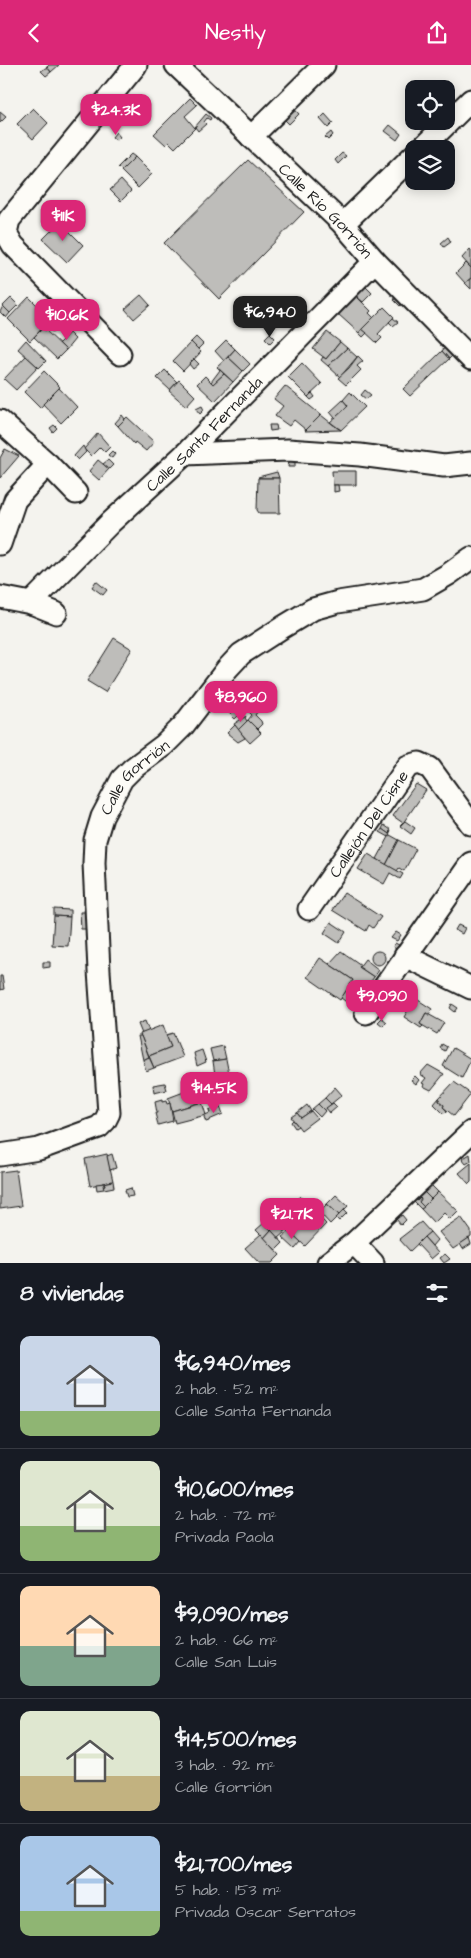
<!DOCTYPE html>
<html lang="es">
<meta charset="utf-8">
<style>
:root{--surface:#171b24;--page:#20242c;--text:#f1f3f6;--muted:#9ea1a6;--line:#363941;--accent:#db2777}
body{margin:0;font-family:"Architects Daughter",sans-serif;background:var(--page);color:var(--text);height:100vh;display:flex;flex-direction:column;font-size:19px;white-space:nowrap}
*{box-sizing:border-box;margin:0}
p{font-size:16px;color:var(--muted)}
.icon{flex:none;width:28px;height:28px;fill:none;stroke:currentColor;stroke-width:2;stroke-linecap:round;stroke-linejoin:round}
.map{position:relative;height:1198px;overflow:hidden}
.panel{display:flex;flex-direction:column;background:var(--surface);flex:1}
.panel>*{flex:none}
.controls{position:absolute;left:405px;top:15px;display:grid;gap:10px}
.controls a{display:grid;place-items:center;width:50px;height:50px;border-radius:10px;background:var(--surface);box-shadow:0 2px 12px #0003;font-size:25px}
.price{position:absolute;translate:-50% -42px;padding:0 11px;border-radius:10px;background:var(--accent);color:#fff;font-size:16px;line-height:32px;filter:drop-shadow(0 1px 2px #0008)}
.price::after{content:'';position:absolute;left:50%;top:30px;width:15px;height:11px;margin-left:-8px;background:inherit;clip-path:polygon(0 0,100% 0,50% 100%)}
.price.on{background:#222;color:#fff}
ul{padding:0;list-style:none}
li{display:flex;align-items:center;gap:15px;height:125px;padding:0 20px}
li+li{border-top:1px solid var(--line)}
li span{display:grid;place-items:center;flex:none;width:140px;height:100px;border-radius:10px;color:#555}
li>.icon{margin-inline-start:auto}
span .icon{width:60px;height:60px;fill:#fffc;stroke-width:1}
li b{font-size:21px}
h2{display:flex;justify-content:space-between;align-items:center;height:60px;padding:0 20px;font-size:21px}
header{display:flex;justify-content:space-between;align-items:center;height:65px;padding:0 20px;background:var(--accent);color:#fff;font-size:22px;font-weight:600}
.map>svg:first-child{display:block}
.building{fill:#bebdba;stroke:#1c1c1c}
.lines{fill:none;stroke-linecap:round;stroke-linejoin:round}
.minor-casing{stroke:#1c1c1c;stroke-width:25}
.minor{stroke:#fdfcf7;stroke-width:21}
.labels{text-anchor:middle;stroke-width:4;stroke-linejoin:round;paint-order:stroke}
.street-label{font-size:16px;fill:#1c1c1c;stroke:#fdfcf7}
</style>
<header><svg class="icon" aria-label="back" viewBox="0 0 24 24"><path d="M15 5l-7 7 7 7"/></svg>Nestly<svg class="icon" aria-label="share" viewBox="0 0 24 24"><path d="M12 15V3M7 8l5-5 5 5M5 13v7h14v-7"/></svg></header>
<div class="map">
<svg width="471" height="1198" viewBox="0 0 471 1198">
<rect width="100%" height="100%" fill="#f4f3ee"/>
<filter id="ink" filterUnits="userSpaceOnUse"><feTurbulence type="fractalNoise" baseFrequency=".02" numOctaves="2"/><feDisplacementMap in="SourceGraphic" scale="10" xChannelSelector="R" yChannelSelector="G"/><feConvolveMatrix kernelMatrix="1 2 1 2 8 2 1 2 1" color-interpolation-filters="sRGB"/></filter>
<g filter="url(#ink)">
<!-- building -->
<g class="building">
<path d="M49 0H59L51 7 47 2Z"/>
<path d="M47 2 51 7 46 11 41 6Z"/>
<path d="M190 33 197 40 185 51 195 63 175 83 169 77 166 80 154 69Z"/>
<path d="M288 37 299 49 289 59 277 47Z"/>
<path d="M33 43 48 58 33 74 17 59Z"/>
<path d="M0 47 6 52 0 58Z"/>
<path d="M206 49 211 53 210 55 207 53 204 57 206 59 198 66 195 62Z"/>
<path d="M325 49 333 58 328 63 320 54Z"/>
<path d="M390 60 401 69 397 75 385 66Z"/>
<path d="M116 67 120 72 116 75 112 72Z"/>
<path d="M331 67 333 70 328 75 325 72Z"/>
<path d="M342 88 346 91 338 99 335 95Z"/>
<path d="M131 89 135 92 122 106 118 102Z"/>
<path d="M135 92 152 109 138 123 121 106Z"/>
<path d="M248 95 304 147 219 234 164 178Z"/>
<path d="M121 115 131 126 121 136 110 125Z"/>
<path d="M60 157 83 180 67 197 43 174Z"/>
<path d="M448 172 451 177 444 182 441 178Z"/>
<path d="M470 184 471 185V203L462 193Z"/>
<path d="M466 198 471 203V213L465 218 456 208Z"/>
<path d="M471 213V224L465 218Z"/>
<path d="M365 221 372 228 363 237 356 231Z"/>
<path d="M401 229 406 234 400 241 394 235Z"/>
<path d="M141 230 150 240 134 254 125 244Z"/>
<path d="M356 231 371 246 369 248 374 253 359 268 338 249Z"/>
<path d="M29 232 44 247 46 246 53 252 30 276 8 254Z"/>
<path d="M11 233 18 240 10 248 3 241Z"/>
<path d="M248 237 251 240 242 250 239 246Z"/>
<path d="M251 240 259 248 250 257 242 250Z"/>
<path d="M3 241 10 248 6 253 0 247Z"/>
<path d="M384 242 394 252 378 269 382 273 377 278 362 264Z"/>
<path d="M53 252 60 259 52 267 45 260Z"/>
<path d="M393 253 398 257 393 261 389 257Z"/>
<path d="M43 263 66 285 57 294 34 272Z"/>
<path d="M362 264 367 268 363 272 359 268Z"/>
<path d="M327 267 340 277 326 294 313 284Z"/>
<path d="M69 268 75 274 66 285 59 278Z"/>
<path d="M270 268 275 273 270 278 265 273Z"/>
<path d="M196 272 203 279 198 284 191 277Z"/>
<path d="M26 275 46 296 39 303 18 284Z"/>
<path d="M226 275 235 284 224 296 215 286Z"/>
<path d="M191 277 201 287 183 306 173 296Z"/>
<path d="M340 277 347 283 328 301 321 295 323 292 326 294Z"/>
<path d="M449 277 458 285 449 294 442 286Z"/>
<path d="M347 283 357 292 340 312 328 301Z"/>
<path d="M235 284 250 299 243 306 228 292Z"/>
<path d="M442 286 449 294 410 331 403 324Z"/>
<path d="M26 291 38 302 16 325 4 314Z"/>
<path d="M358 291 363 296 357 301 361 305 346 320 338 313 349 303Z"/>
<path d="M228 292 243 306 233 317 217 302Z"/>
<path d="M194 294 199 299 193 304 189 299Z"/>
<path d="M302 298 322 319 308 332 288 312Z"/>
<path d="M165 305 177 317 170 325 157 313Z"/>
<path d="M220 305 224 309 213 319 211 317Z"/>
<path d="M44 306 60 322 40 343 24 327Z"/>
<path d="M224 309 233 317 215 336 197 319 205 311 213 319Z"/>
<path d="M179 315 195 331 186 341 169 326Z"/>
<path d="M285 321 321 350 306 365 294 355 289 361 275 351 283 341 274 334Z"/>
<path d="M59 323 77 342 61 358 43 339Z"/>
<path d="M365 325 371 330 366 334 361 330Z"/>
<path d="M350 327 365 342 341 365 330 357 348 341 343 335Z"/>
<path d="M312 328 315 332 311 335 308 332Z"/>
<path d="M343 335 348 341 335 353 330 347Z"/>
<path d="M202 341 204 345 200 349 196 344Z"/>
<path d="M122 350 125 354 118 361 115 358Z"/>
<path d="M321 350 336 362 341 365 305 366Z"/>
<path d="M127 352 154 377 146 386 135 377 134 379 118 361Z"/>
<path d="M54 360 57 363 53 367 50 363Z"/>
<path d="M269 360H276L277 365 270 366Z"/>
<path d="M98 368 110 382 105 387 100 382 91 391 84 384Z"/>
<path d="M83 381 86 387 78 395 74 391Z"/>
<path d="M5 384 19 391 0 413V393Z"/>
<path d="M112 386 115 389 112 393 108 390Z"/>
<path d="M98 395 109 404 99 415 89 406Z"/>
<path d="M108 395 113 400 109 404 103 399Z"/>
<path d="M289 395H295V402H288Z"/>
<path d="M332 406H356V420H333Z"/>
<path d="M277 407 279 413H259L258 412Z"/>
<path d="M258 413H279L280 448H259L257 445Z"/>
<path d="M334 420H338L339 426 334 427Z"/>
<path d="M96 516 107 525 103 530 92 522Z"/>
<path d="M114 573 132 584 105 627 87 616Z"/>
<path d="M258 630 265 635 262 640 255 635Z"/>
<path d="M236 638 244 645 235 654 229 648Z"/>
<path d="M254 642 258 646 255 650 261 656 262 659 257 664 248 655 252 650 249 647Z"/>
<path d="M246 651 245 653 247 656 238 665 234 659Z"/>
<path d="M248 655 261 668 250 678 238 665Z"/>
<path d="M235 660 245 673 238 677 227 668Z"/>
<path d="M416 719 426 725 403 758 393 751Z"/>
<path d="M405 756 415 763 411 769 400 761Z"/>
<path d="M384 760 391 765 389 769 382 764Z"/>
<path d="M382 764 389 769 390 766 389 772 380 767Z"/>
<path d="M390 770 399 775 386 800 377 794Z"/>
<path d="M399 775 416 784 404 806 399 803 397 806 386 800Z"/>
<path d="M368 789 403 809 400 814 390 808 384 819 358 804Z"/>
<path d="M344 828 381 852 373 863 369 860 366 866 332 845Z"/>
<path d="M54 844 70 845V852L54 851Z"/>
<path d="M80 847H95L97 864H81Z"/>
<path d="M54 851 70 852 68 881 52 880Z"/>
<path d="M331 857 346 867 339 878 324 868Z"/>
<path d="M458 860 465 863 462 869 455 865Z"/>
<path d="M396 867 401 870 397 876 391 873Z"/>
<path d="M395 878 399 880 396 884 393 882Z"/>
<path d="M341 886 361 900 359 902 374 912 353 942 341 933 353 915 329 899Z"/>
<circle cx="378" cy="893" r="7"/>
<path d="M320 893 353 915 340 935 307 912Z"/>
<path d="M365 894 379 905 374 912 359 902Z"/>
<path d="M43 897H50V902L43 903Z"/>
<path d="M0 911H2L4 924 0 925Z"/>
<path d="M415 933 432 944 429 949 426 948 420 959 423 961 421 963 404 952Z"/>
<path d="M452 939 458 943 455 947 450 943Z"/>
<path d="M426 948 444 958 437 969 420 959Z"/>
<path d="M382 953 387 957 383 961 378 957Z"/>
<path d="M145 956 149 966 142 969 138 959Z"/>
<path d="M163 960 171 982 149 991 140 969Z"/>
<path d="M173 968 183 992 154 1003 149 991 171 982 166 970Z"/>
<path d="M138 971H141L149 992 143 995Z"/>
<path d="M442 979 447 982 445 986 440 983Z"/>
<path d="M223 981 226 994 213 996 210 984Z"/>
<path d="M453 983 471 994 462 1013 443 1001Z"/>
<path d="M202 985 206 997 197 1001 194 988Z"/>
<path d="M149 992 154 1003 146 1006 143 995Z"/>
<path d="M226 994 230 1014 216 1017 213 996Z"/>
<path d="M428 1000 444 1009 431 1025 423 1021 424 1019 422 1018 426 1013 420 1009Z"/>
<path d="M415 1011 419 1015 416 1019 411 1015Z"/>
<path d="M214 1017 217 1026 210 1028 206 1020Z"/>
<path d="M454 1017 471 1029 454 1051 443 1042 444 1040 439 1036V1033Z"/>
<path d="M165 1018 167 1025 154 1028 153 1020Z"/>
<path d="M197 1022 202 1037 172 1046 168 1033Z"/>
<path d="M335 1022 342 1030 331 1039 325 1033Z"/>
<path d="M325 1033 331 1039 325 1046 318 1039Z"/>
<path d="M439 1033V1036L444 1040 443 1042 447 1046 444 1049 434 1039Z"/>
<path d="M162 1035V1037L166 1036 167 1039 170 1038 173 1056 158 1060 155 1048H157L155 1037Z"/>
<path d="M202 1037 206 1050 175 1058 172 1046Z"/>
<path d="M333 1038 337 1042 330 1048 326 1043Z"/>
<path d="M318 1039 325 1046 320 1052 312 1044Z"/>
<path d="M307 1040 311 1046 301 1053 297 1048Z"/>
<path d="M220 1041 223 1049 209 1055V1056L206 1057 204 1052 205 1050 210 1048 209 1045Z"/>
<path d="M311 1046 317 1053 301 1065 291 1052 297 1048 301 1053Z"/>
<path d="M293 1055 298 1061 295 1063 291 1057Z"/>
<path d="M107 1089 113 1116 90 1121 85 1094Z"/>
<path d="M112 1089 116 1103 110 1105 107 1091Z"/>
<path d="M470 1089 471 1096 466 1099 462 1094Z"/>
<path d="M471 1098V1117L469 1119 459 1108Z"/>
<path d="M16 1105 21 1141 0 1144V1107Z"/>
<path d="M113 1116 114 1122 104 1124 103 1120H105L104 1118Z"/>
<path d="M104 1118 105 1120H103L104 1124 97 1125 96 1119Z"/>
<path d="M430 1119 438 1127 431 1134 424 1127Z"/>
<path d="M131 1123 133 1131 127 1132 125 1125Z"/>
<path d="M424 1127 431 1134 424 1142 419 1137 421 1134 420 1133 417 1136 415 1134Z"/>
<path d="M438 1127 458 1146 450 1154 444 1148 434 1158 421 1144Z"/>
<path d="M336 1130 348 1141 339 1150 327 1139Z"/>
<path d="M300 1131 302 1134 297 1140 294 1137Z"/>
<path d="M420 1133 421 1134 419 1137 424 1142 421 1144 413 1136 415 1134 417 1136Z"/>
<path d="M327 1139 339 1150 330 1159 319 1147Z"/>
<path d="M310 1142 326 1159 305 1181 288 1165Z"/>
<path d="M344 1145 347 1148 339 1156 336 1153Z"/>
<path d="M402 1150 406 1155 401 1160 396 1154Z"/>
<path d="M461 1152 471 1166V1172L453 1184 439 1167Z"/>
<path d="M284 1155 289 1160 284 1165 285 1167 278 1173 271 1165Z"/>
<path d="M421 1157 430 1167 410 1186 399 1174Z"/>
<path d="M264 1158 271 1165 264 1173 256 1165Z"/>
<path d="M271 1165 283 1178 276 1185 264 1173Z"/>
<path d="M289 1166 301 1177 295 1184 282 1172Z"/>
<path d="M430 1167 437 1175 432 1181 424 1172Z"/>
<path d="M261 1169 280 1190 272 1198H259L245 1183Z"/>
<path d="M424 1172 438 1188 431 1194 417 1179Z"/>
<path d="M469 1173 471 1179 463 1184 460 1179Z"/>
<path d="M445 1189 450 1194 444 1198 440 1193Z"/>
</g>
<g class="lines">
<defs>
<g id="minor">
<path id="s1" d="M176 0 343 159 375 196 471 294"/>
<path d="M251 72 324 0"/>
<path d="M421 84 471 35"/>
<path d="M343 159 414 90"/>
<path d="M120 289 13 180 6 168 9 155 136 0"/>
<path d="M0 356 48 399 76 428"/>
<path d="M185 389 288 385 360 390 444 401 471 398"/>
<path d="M0 479 15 435 48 399"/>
<path d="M0 532 31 538 56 548"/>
<path id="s2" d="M31 538 110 458 185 389 375 196"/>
<path id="s3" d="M309 844 408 701 419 698 430 703 471 759"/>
<path d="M405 891 471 923"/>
<path d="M366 948 471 798"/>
<path id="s4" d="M0 1090 39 1084 99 1062 105 1056 109 1048 99 906 94 798 95 775 102 752 122 714 132 704 164 680 183 661 227 604 241 589 283 562 313 544 338 537 423 524 449 509 471 493"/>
<path d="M354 1178 373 1198"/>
<path d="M328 1198 354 1178 471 1067"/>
</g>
</defs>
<!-- minor casing -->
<use href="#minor" class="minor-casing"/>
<!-- minor -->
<use href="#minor" class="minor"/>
</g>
</g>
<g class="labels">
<!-- street labels -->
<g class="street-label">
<text dy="6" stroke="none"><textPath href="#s1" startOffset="209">Calle Río Gorrión</textPath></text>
<text dy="6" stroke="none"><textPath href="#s2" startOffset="242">Calle Santa Fernanda</textPath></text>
<text dy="6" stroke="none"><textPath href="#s4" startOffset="471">Calle Gorrión</textPath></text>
<text dy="6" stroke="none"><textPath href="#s3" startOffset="104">Callejón Del Cisne</textPath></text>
</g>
</g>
</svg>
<div class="controls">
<a><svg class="icon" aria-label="locate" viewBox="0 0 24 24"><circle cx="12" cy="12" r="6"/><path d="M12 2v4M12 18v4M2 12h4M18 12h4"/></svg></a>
<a><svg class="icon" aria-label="layers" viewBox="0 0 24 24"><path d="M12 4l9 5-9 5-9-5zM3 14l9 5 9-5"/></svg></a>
</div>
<b class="price" style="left:116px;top:71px">$24.3K</b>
<b class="price" style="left:63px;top:177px">$11K</b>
<b class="price on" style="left:270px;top:273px">$6,940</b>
<b class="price" style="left:67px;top:276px">$10.6K</b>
<b class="price" style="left:241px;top:658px">$8,960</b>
<b class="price" style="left:382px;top:957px">$9,090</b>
<b class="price" style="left:214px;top:1049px">$14.5K</b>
<b class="price" style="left:292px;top:1175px">$21.7K</b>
</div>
<section class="panel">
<h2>8 viviendas<svg class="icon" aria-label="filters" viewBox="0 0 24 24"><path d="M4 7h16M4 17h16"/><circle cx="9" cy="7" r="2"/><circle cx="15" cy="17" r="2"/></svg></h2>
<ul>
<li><span style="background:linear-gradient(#c9d6e8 75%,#8fb573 0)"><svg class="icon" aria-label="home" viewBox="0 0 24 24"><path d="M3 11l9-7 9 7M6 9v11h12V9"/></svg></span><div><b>$6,940/mes</b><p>2 hab. · 52 m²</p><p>Calle Santa Fernanda</p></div></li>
<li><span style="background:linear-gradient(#dfe7d0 65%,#8fb573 0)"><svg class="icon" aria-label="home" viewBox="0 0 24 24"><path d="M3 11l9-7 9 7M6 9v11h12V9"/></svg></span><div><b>$10,600/mes</b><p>2 hab. · 72 m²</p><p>Privada Paola</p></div></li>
<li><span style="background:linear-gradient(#ffd9b3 60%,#7fa58c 0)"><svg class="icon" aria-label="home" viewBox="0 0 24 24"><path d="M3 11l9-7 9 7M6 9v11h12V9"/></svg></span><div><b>$9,090/mes</b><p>2 hab. · 66 m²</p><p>Calle San Luis</p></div></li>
<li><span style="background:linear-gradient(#dfe7d0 65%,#c2b280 0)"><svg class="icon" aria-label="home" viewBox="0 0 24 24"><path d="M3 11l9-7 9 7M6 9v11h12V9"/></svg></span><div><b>$14,500/mes</b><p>3 hab. · 92 m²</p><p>Calle Gorrión</p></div></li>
<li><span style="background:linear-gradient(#a9c7e8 75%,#8fb573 0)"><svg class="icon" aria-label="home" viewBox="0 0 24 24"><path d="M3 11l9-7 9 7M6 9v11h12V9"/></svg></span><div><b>$21,700/mes</b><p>5 hab. · 153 m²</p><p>Privada Oscar Serratos</p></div></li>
</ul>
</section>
